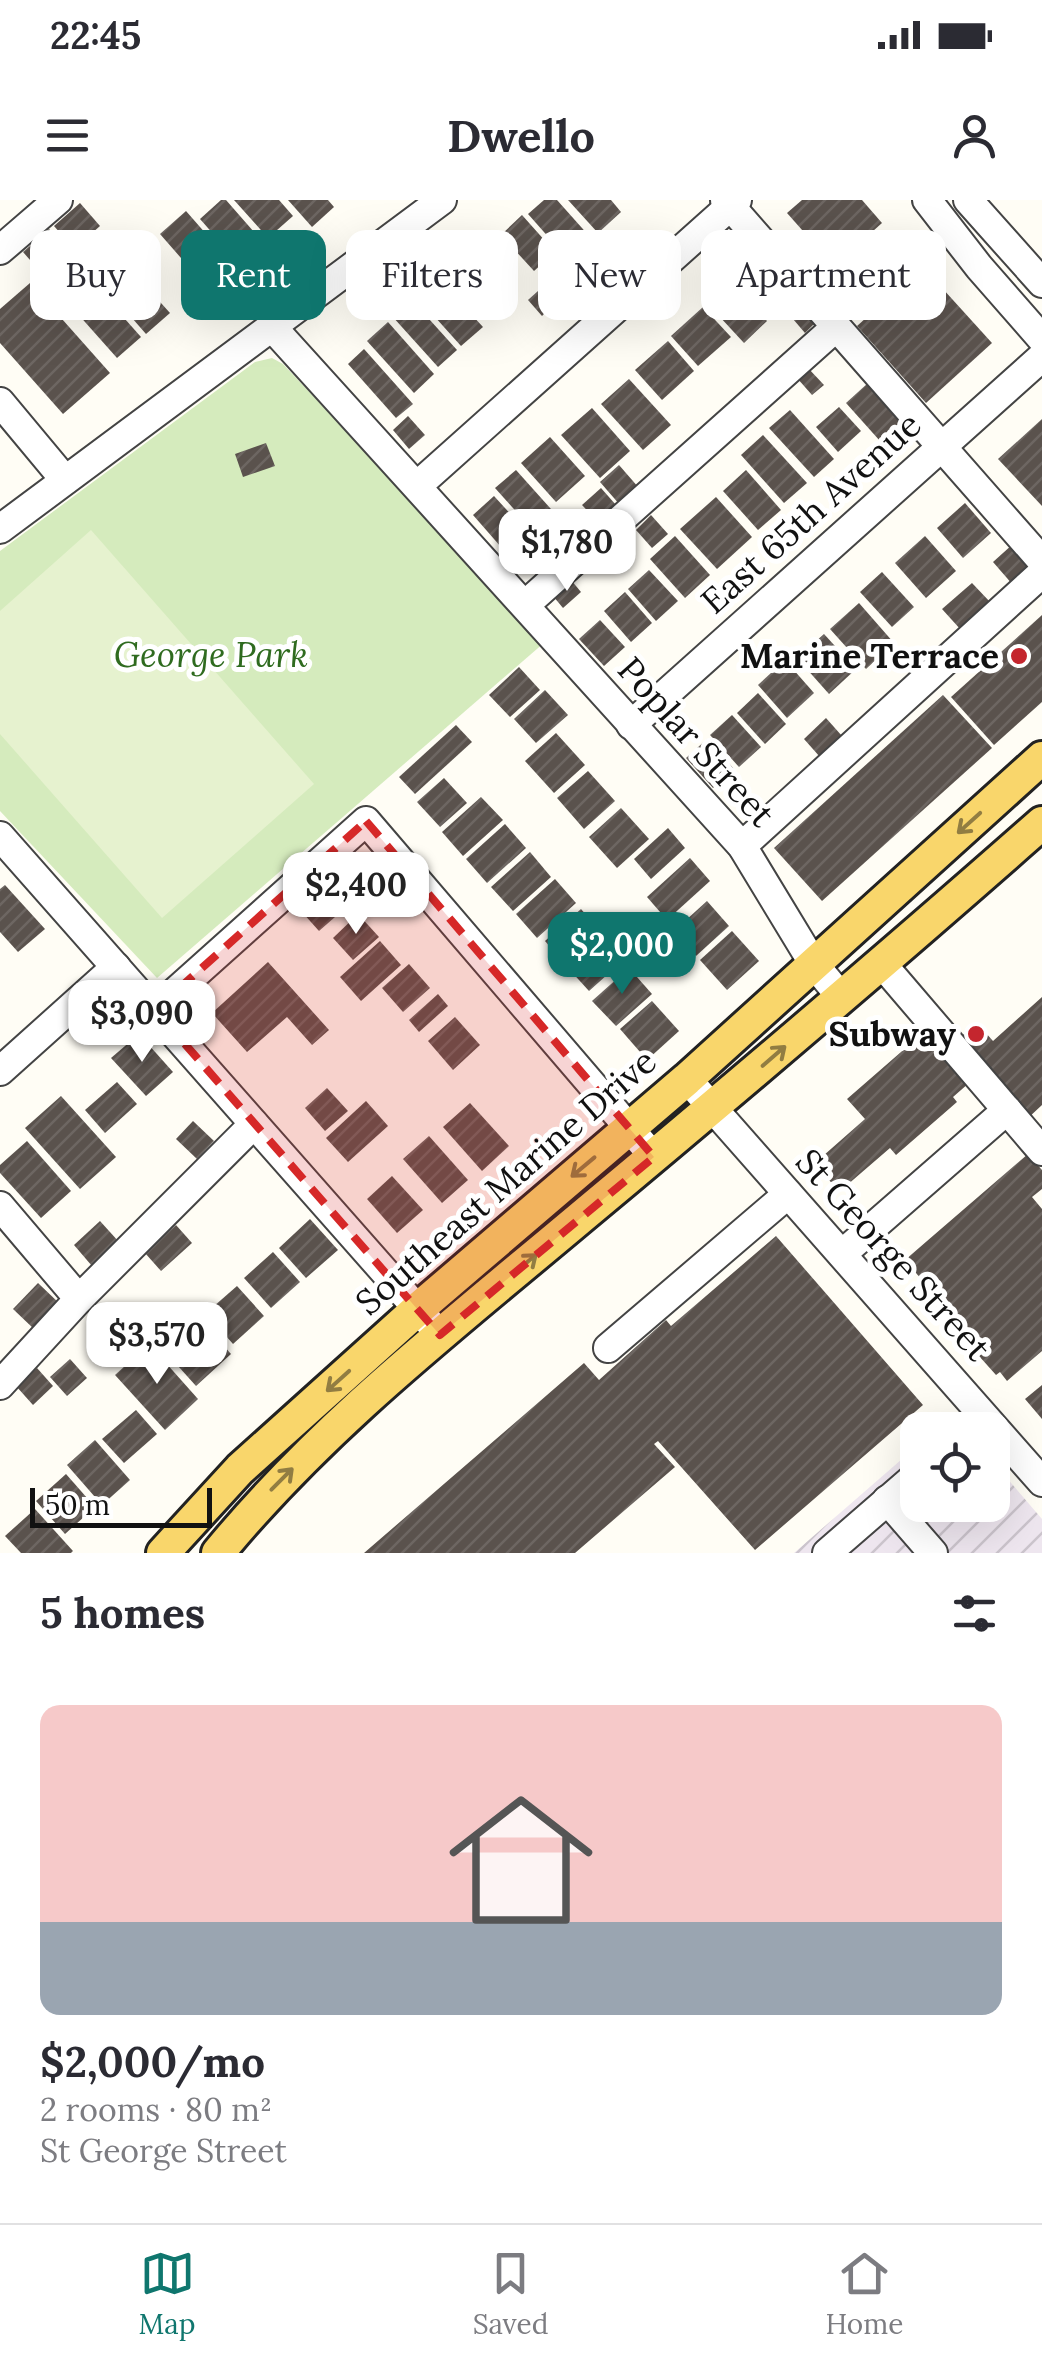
<!DOCTYPE html>
<meta charset="utf-8">
<style>
:root{--surface:#fff;--page:#f2f2f3;--text:#2b2b33;--muted:#7c7c81;--line:#e1e1e2;--accent:#0f766e}
body{margin:0;font-family:Lora,serif;background:var(--page);color:var(--text);height:100vh;display:flex;flex-direction:column;font-size:38px;white-space:nowrap}
*{box-sizing:border-box;margin:0}
p{font-size:32px;color:var(--muted)}
.icon{flex:none;width:55px;height:55px;fill:none;stroke:currentColor;stroke-width:2;stroke-linecap:round;stroke-linejoin:round}
.map{position:relative;height:1353px;overflow:hidden}
.sheet{display:flex;flex-direction:column;background:var(--surface);flex:1}
.sheet>*{flex:none}
.banner{position:absolute;left:30px;top:30px;width:982px;height:90px;display:flex;gap:20px}
.buttons{position:absolute;left:900px;top:1212px;display:grid;gap:20px}
.buttons a{display:grid;place-items:center;width:110px;height:110px;border-radius:20px;background:var(--surface);box-shadow:0 10px 40px #0002;font-size:50px}
.scale{position:absolute;left:30px;bottom:25px;width:182px;box-sizing:border-box;padding-left:10px;border:5px solid #111;border-top:0;font-size:28px;line-height:35px;white-space:nowrap;color:#111;-webkit-text-stroke:8px #fff;paint-order:stroke}
.price{position:absolute;translate:-50% -85px;padding:0 22px;border-radius:20px;background:#fff;color:#222;font-size:32px;line-height:65px;filter:drop-shadow(0 2px 5px #0008)}
.price::after{content:'';position:absolute;left:50%;top:60px;width:30px;height:22px;margin-left:-15px;background:inherit;clip-path:polygon(0 0,100% 0,50% 100%)}
.price.active{background:var(--accent);color:#fff}
ul{padding:0;list-style:none}
li{display:grid;align-content:center;gap:20px;height:530px;padding:0 40px}
li span{display:grid;place-items:center;height:310px;border-radius:20px;color:#555}
li>.icon{margin-inline-start:auto}
span .icon{width:180px;height:180px;fill:#fffc;stroke-width:1}
li b{font-size:42px}
h2{display:flex;justify-content:space-between;align-items:center;height:120px;padding:0 40px;font-size:42px}
.chip{padding:0 35px;border-radius:20px;background:var(--surface);box-shadow:0 10px 40px #0002;font-size:35px;line-height:90px}
.chip.active{background:var(--accent);color:#fff}
.status{display:flex;justify-content:space-between;align-items:center;height:70px;padding:0 50px;background:var(--surface);direction:ltr}
.status svg{height:28px;fill:currentColor}
header{display:flex;justify-content:space-between;align-items:center;height:130px;padding:0 40px;background:var(--surface);font-size:45px;font-weight:800}
.tabs{display:flex;justify-content:space-around;align-items:center;height:140px;border-top:2px solid var(--line);background:var(--surface);font-size:28px;color:var(--muted)}
.tabs a{display:grid;justify-items:center;gap:5px}
.tabs .active{color:var(--accent)}
.map>svg:first-child{display:block}
.industrial{fill:url(#industrial-furrows)}
.grass{fill:#d5ebbd}
.pitch{fill:#e6f2cf}
.building{fill:url(#building-hatch)}
.lines{fill:none;stroke-linecap:round;stroke-linejoin:round}
.minor-casing{stroke:#444;stroke-width:32}
.major-casing{stroke:#222;stroke-width:38}
.minor{stroke:#fff;stroke-width:28}
.major{stroke:#f9d66b;stroke-width:32}
.oneway{stroke:#917d42}
.marked{fill:#d62828;fill-opacity:0.2;stroke:#d62828;stroke-width:8;stroke-dasharray:20 12;stroke-linejoin:round}
.poi-dot{fill:#c4262e;stroke:#fff;stroke-width:4}
.labels{text-anchor:middle;stroke-width:10;stroke-linejoin:round;paint-order:stroke}
.street-label{font-size:35px;fill:#111;stroke:#fff}
.park-label{font-size:35px;font-style:italic;fill:#2f6b1f;stroke:#fff}
.poi-label{font-size:35px;font-weight:bold;fill:#111;stroke:#fff;text-anchor:end}
</style>
<div class="status"><b>22:45</b><svg viewBox="0 0 49 12"><path d="M0 12V9h3v3zM5 12V6h3v6zM10 12V3h3v9zM15 12V0h3v12zM26 1h20v11H26zM47 4h2v5h-2z"/></svg></div>
<header><svg class="icon" aria-label="menu" viewBox="0 0 24 24"><path d="M4 6h16M4 12h16M4 18h16"/></svg>Dwello<svg class="icon" aria-label="person" viewBox="0 0 24 24"><circle cx="12" cy="8" r="4"/><path d="M4 21q1-7 8-7t8 7"/></svg></header>
<div class="map">
<svg width="1042" height="1353" viewBox="0 0 1042 1353">
<defs>
<pattern id="industrial-furrows" width="10" height="10" patternUnits="userSpaceOnUse" patternTransform="scale(2.5)"><rect width="10" height="10" fill="#eee6ef"/><path d="M-1 1l2-2M0 10L10 0M9 11l2-2" fill="none" stroke="#cbc4cc"/></pattern>
<pattern id="building-hatch" width="6" height="6" patternUnits="userSpaceOnUse" patternTransform="scale(2.5)"><rect width="6" height="6" fill="#5a524d"/><path d="M-1 1l2-2M0 6l6-6M5 7l2-2" fill="none" stroke="#6d6662"/></pattern>
</defs>
<rect width="100%" height="100%" fill="#fffdf5"/>
<!-- industrial -->
<path class="industrial" d="M917 1246 918 1305H992L993 1262 1042 1319V1353H794Z"/>
<!-- grass -->
<path class="grass" d="M272 158 283 164 545 442 157 778 0 611V351L255 162Z"/>
<!-- pitch -->
<path class="pitch" d="M91 330 314 584 162 718 0 534V411Z"/>
<!-- building -->
<g class="building">
<path d="M221 0H226L262 41 238 62 200 19Z"/>
<path d="M234 0H279L293 16 268 38Z"/>
<path d="M288 0H328L334 7 312 27Z"/>
<path d="M544 0H557L590 37 567 58 528 14Z"/>
<path d="M568 0H611L621 12 598 33Z"/>
<path d="M802 0H862L882 23 834 66 787 13Z"/>
<path d="M80 3 100 26 74 49 54 26Z"/>
<path d="M186 11 235 67 209 90 160 34Z"/>
<path d="M522 15 555 52 534 71 501 35Z"/>
<path d="M49 29 70 53 44 76 23 52Z"/>
<path d="M485 45 516 80 485 108 453 73Z"/>
<path d="M760 56 793 93 769 114 736 78Z"/>
<path d="M923 67 992 143 926 203 857 126Z"/>
<path d="M134 73 170 113 146 134 111 94Z"/>
<path d="M438 78 483 127 461 146 417 97Z"/>
<path d="M731 81 767 121 744 143 707 103Z"/>
<path d="M30 83 110 173 63 214 0 143V109Z"/>
<path d="M538 91 552 106 542 116 528 100Z"/>
<path d="M101 92 141 137 117 158 77 113Z"/>
<path d="M411 99 457 150 438 167 392 116Z"/>
<path d="M801 99 819 119 805 133 787 112Z"/>
<path d="M703 107 731 137 698 166 671 136Z"/>
<path d="M388 122 434 174 414 193 367 141Z"/>
<path d="M668 141 694 171 662 200 635 170Z"/>
<path d="M364 149 413 204 396 218 348 164Z"/>
<path d="M808 168 824 185 812 195 797 178Z"/>
<path d="M629 179 671 225 643 250 601 204Z"/>
<path d="M868 183 902 221 880 241 846 203Z"/>
<path d="M839 207 861 231 838 252 816 227Z"/>
<path d="M592 208 630 251 600 278 561 235Z"/>
<path d="M790 210 834 259 814 277 769 228Z"/>
<path d="M408 216 425 235 409 249 393 230Z"/>
<path d="M1042 219V306L998 259Z"/>
<path d="M763 235 807 283 784 303 741 255Z"/>
<path d="M550 237 585 276 556 302 521 263Z"/>
<path d="M266 243 275 266 243 277 235 254Z"/>
<path d="M619 265 639 288 620 305 600 282Z"/>
<path d="M516 270 559 318 539 337 495 288Z"/>
<path d="M746 270 781 310 758 330 723 291Z"/>
<path d="M601 288 616 305 597 321 582 305Z"/>
<path d="M494 296 537 343 515 363 473 315Z"/>
<path d="M716 297 752 337 717 369 680 329Z"/>
<path d="M965 303 991 333 963 358 937 328Z"/>
<path d="M651 315 668 334 652 348 636 330Z"/>
<path d="M675 336 710 375 685 398 650 359Z"/>
<path d="M925 336 956 371 926 398 895 363Z"/>
<path d="M615 338 632 357 614 372 598 354Z"/>
<path d="M1013 344 1033 367 1013 385 993 362Z"/>
<path d="M649 370 678 401 656 421 628 389Z"/>
<path d="M882 372 914 407 892 427 860 392Z"/>
<path d="M571 380 581 392 563 408 553 396Z"/>
<path d="M972 383 991 403 961 430 942 409Z"/>
<path d="M625 392 652 423 631 442 604 411Z"/>
<path d="M859 403 894 443 866 469 830 429Z"/>
<path d="M1042 415V502L994 545 951 497Z"/>
<path d="M600 420 625 447 604 466 579 439Z"/>
<path d="M824 434 856 469 829 494 797 458Z"/>
<path d="M785 460 814 493 787 518 758 485Z"/>
<path d="M519 467 540 490 510 517 489 495Z"/>
<path d="M545 490 568 515 536 543 514 519Z"/>
<path d="M758 493 786 524 765 544 737 513Z"/>
<path d="M943 495 992 548 822 701 774 648Z"/>
<path d="M732 515 761 547 739 567 710 535Z"/>
<path d="M826 518 842 536 820 557 804 539Z"/>
<path d="M456 525 472 542 415 594 399 577Z"/>
<path d="M556 533 585 565 554 593 525 561Z"/>
<path d="M707 539 734 569 713 588 686 558Z"/>
<path d="M588 571 615 601 584 629 557 598Z"/>
<path d="M444 578 467 603 440 627 417 602Z"/>
<path d="M481 597 503 620 463 656 442 632Z"/>
<path d="M621 608 649 639 617 668 589 637Z"/>
<path d="M505 624 526 648 487 683 466 659Z"/>
<path d="M668 628 685 648 651 679 634 659Z"/>
<path d="M530 652 551 677 513 711 491 687Z"/>
<path d="M690 658 710 681 667 720 647 697Z"/>
<path d="M342 675 360 695 319 731 302 712Z"/>
<path d="M555 679 576 703 537 738 516 714Z"/>
<path d="M5 685 45 729 18 752 0 732V689Z"/>
<path d="M707 701 729 726 696 756 674 731Z"/>
<path d="M581 709 599 730 563 762 545 741Z"/>
<path d="M358 714 379 737 353 760 333 738Z"/>
<path d="M732 731 759 761 727 790 700 760Z"/>
<path d="M607 735 627 757 589 791 569 769Z"/>
<path d="M380 741 401 765 361 801 340 777Z"/>
<path d="M268 762 329 830 312 845 287 817 247 852 212 813Z"/>
<path d="M409 764 430 788 403 812 382 788Z"/>
<path d="M629 768 652 794 616 826 592 801Z"/>
<path d="M438 794 448 806 419 832 409 820Z"/>
<path d="M1042 797V905L1027 919 957 840 977 823 993 841Z"/>
<path d="M652 801 679 831 647 860 620 829Z"/>
<path d="M455 817 480 845 453 870 428 841Z"/>
<path d="M924 832 969 883 953 897 957 902 896 955 890 948 839 992 815 963 865 919 847 899Z"/>
<path d="M139 834 173 872 146 896 111 858Z"/>
<path d="M117 882 137 904 105 933 85 910Z"/>
<path d="M327 888 348 911 325 931 305 908Z"/>
<path d="M61 896 116 957 80 989 25 928Z"/>
<path d="M366 901 388 926 348 962 326 938Z"/>
<path d="M470 903 509 946 482 971 443 927Z"/>
<path d="M193 921 214 941 197 959 176 939Z"/>
<path d="M429 936 468 980 442 1003 403 959Z"/>
<path d="M27 941 71 991 41 1018 0 973V965Z"/>
<path d="M1028 954 1042 970V989L1032 997 1042 1009V1151L1007 1181 1000 1172 996 1175 979 1156 983 1152 905 1060Z"/>
<path d="M392 976 423 1010 397 1033 367 999Z"/>
<path d="M310 1019 338 1050 306 1078 279 1048Z"/>
<path d="M100 1021 119 1042 92 1066 74 1045Z"/>
<path d="M176 1025 192 1043 161 1071 145 1053Z"/>
<path d="M776 1036 923 1205 755 1350 658 1241 654 1244 675 1267 575 1353H364L584 1163 599 1180 666 1120 671 1126Z"/>
<path d="M273 1052 300 1082 271 1108 244 1078Z"/>
<path d="M38 1083 60 1104 35 1130 13 1109Z"/>
<path d="M237 1086 264 1116 233 1144 206 1113Z"/>
<path d="M187 1105 231 1154 196 1186 152 1137Z"/>
<path d="M149 1144 198 1199 165 1230 115 1175Z"/>
<path d="M70 1159 87 1178 67 1196 50 1177Z"/>
<path d="M37 1168 53 1186 33 1205 16 1186Z"/>
<path d="M1042 1185V1219L1025 1199Z"/>
<path d="M136 1210 157 1234 124 1263 102 1239Z"/>
<path d="M95 1240 130 1280 102 1305 67 1265Z"/>
<path d="M66 1274 95 1307 65 1334 36 1301Z"/>
<path d="M35 1309 73 1351 71 1353H21L5 1336Z"/>
</g>
<g class="lines">
<defs>
<g id="minor">
<path d="M725 0 1042 361"/>
<path d="M927 0 979 67 1042 139"/>
<path d="M968 0 1042 83"/>
<path d="M0 50 58 0"/>
<path d="M272 127 742 646 813 763 842 798"/>
<path d="M0 202 65 280"/>
<path d="M417 286 737 0"/>
<path d="M0 329 442 0"/>
<path d="M525 405 835 128"/>
<path d="M631 525 1042 157"/>
<path d="M0 636 429 1122"/>
<path d="M742 646 1042 373"/>
<path d="M882 764 1042 951"/>
<path d="M155 810 366 621 654 957"/>
<path d="M0 871 116 767"/>
<path d="M687 879 1042 1282"/>
<path d="M0 1006 79 1099"/>
<path d="M842 1054 1007 910"/>
<path d="M608 1148 788 994"/>
<path d="M0 1185 79 1099 254 924"/>
<path d="M887 1300 933 1353"/>
<path d="M827 1353 918 1274"/>
</g>
<g id="major">
<path d="M163 1353 240 1269 418 1109 687 879 1042 558"/>
<path d="M218 1353C323 1225 454 1124 580 1018 736 888 890 757 1042 623"/>
</g>
</defs>
<!-- minor casing -->
<use href="#minor" class="minor-casing"/>
<!-- major casing -->
<use href="#major" class="major-casing"/>
<!-- minor -->
<use href="#minor" class="minor"/>
<!-- major -->
<use href="#major" class="major"/>
</g>
<!-- one-way arrows -->
<defs><path id="oneway-shaft" d="M-6 0H5M1.5-3L5.5 0L1.5 3" fill="none" stroke-width="1.6" stroke-linecap="round" stroke-linejoin="round" transform="scale(2.5)"/></defs>
<g class="oneway">
<use href="#oneway-shaft" transform="translate(969 623) rotate(138)"/>
<use href="#oneway-shaft" transform="translate(774 856) rotate(-41)"/>
<use href="#oneway-shaft" transform="translate(583 967) rotate(140)"/>
<use href="#oneway-shaft" transform="translate(525 1064) rotate(-40)"/>
<use href="#oneway-shaft" transform="translate(338 1181) rotate(138)"/>
<use href="#oneway-shaft" transform="translate(282 1279) rotate(-45)"/>
</g>
<!-- marked area -->
<path class="marked" d="M366 621 654 957 440 1135 155 810Z"/>
<!-- markers -->
<g class="poi-dot">
<circle cx="1019" cy="456" r="10"/>
<circle cx="976" cy="834" r="10"/>
</g>
<g class="labels">
<!-- street labels -->
<g class="street-label">
<text transform="translate(811 313) rotate(-42)" y="12">East 65th Avenue</text>
<text transform="translate(696 542) rotate(48)" y="12">Poplar Street</text>
<text transform="translate(506 982) rotate(-41)" y="12">Southeast Marine Drive</text>
<text transform="translate(893 1055) rotate(48)" y="12">St George Street</text>
</g>
<!-- park labels -->
<g class="park-label">
<text x="211" y="467">George Park</text>
</g>
<!-- poi labels -->
<g class="poi-label">
<text x="999" y="468">Marine Terrace</text>
<text x="956" y="846">Subway</text>
</g>
</g>
</svg>
<div class="buttons">
<a><svg class="icon" aria-label="locate" viewBox="0 0 24 24"><circle cx="12" cy="12" r="6"/><path d="M12 2v4M12 18v4M2 12h4M18 12h4"/></svg></a>
</div>
<div class="scale">50 m</div>
<b class="price" style="left:567px;top:394px">$1,780</b>
<b class="price" style="left:356px;top:737px">$2,400</b>
<b class="price active" style="left:622px;top:797px">$2,000</b>
<b class="price" style="left:142px;top:865px">$3,090</b>
<b class="price" style="left:157px;top:1187px">$3,570</b>
<div class="banner">
<a class="chip">Buy</a>
<a class="chip active">Rent</a>
<a class="chip">Filters</a>
<a class="chip">New</a>
<a class="chip">Apartment</a>
</div>
</div>
<section class="sheet">
<h2>5 homes<svg class="icon" aria-label="filters" viewBox="0 0 24 24"><path d="M4 7h16M4 17h16"/><circle cx="9" cy="7" r="2"/><circle cx="15" cy="17" r="2"/></svg></h2>
<ul>
<li><span style="background:linear-gradient(#f6c9c9 70%,#9aa5b1 0)"><svg class="icon" aria-label="home" viewBox="0 0 24 24"><path d="M3 11l9-7 9 7M6 9v11h12V9"/></svg></span><div><b>$2,000/mo</b><p>2 rooms · 80 m²</p><p>St George Street</p></div></li>
</ul>
</section>
<nav class="tabs">
<a class="active"><svg class="icon" aria-label="map" viewBox="0 0 24 24"><path d="M3 6l6-2 6 2 6-2v14l-6 2-6-2-6 2zM9 4v14M15 6v14"/></svg>Map</a>
<a><svg class="icon" aria-label="saved" viewBox="0 0 24 24"><path d="M7 4h10v16l-5-4-5 4z"/></svg>Saved</a>
<a><svg class="icon" aria-label="home" viewBox="0 0 24 24"><path d="M3 11l9-7 9 7M6 9v11h12V9"/></svg>Home</a>
</nav>
